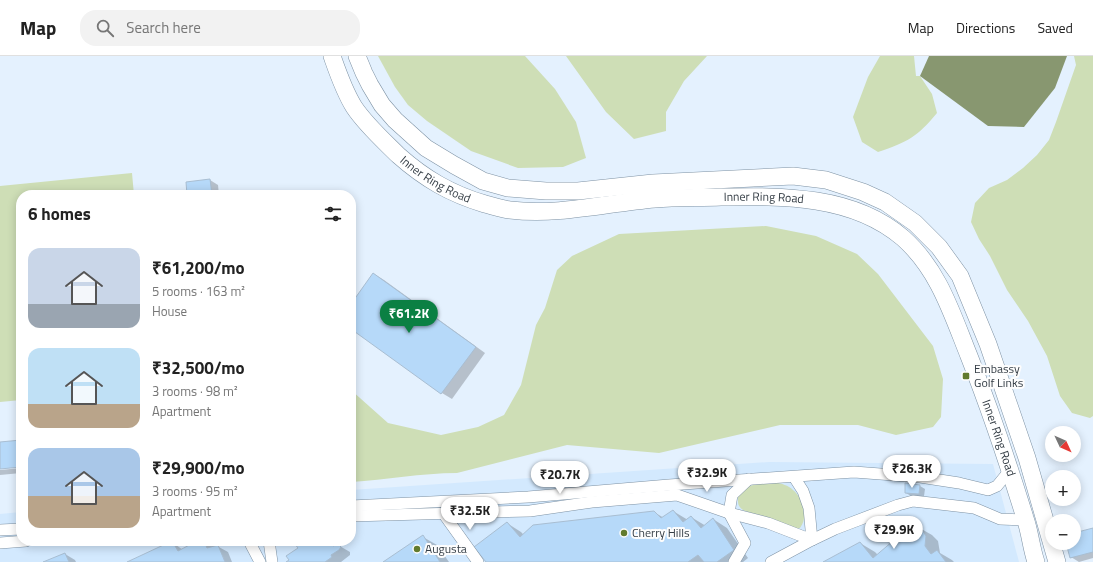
<!DOCTYPE html>
<meta charset="utf-8">
<style>
:root{--surface:#fff;--page:#f2f2f2;--text:#222;--muted:#767676;--line:#e0e0e0;--accent:#0b8043}
body{margin:0;font-family:"Titillium Web",sans-serif;background:var(--page);color:var(--text);height:100vh;display:flex;flex-direction:column;font-size:15px;white-space:nowrap}
*{box-sizing:border-box;margin:0}
p{font-size:13px;color:var(--muted)}
.icon{flex:none;width:22px;height:22px;fill:none;stroke:currentColor;stroke-width:2;stroke-linecap:round;stroke-linejoin:round}
.map{position:relative;flex:1;overflow:hidden}
.sheet{position:absolute;left:16px;top:134px;width:340px;height:356px;display:flex;flex-direction:column;background:var(--surface);border-radius:16px;box-shadow:0 2px 10px #0003}
.sheet>*{flex:none}
.needle{width:26px;rotate:134deg}
.controls{position:absolute;left:1045px;top:370px;display:grid;gap:8px}
.controls a{display:grid;place-items:center;width:36px;height:36px;border-radius:50%;background:var(--surface);box-shadow:0 2px 10px #0003;font-size:20px}
.price{position:absolute;translate:-50% -34px;padding:0 9px;border-radius:14px;background:#fff;color:#222;font-size:13px;line-height:26px;filter:drop-shadow(0 1px 2px #0008)}
.price::after{content:'';position:absolute;left:50%;top:24px;width:12px;height:9px;margin-left:-6px;background:inherit;clip-path:polygon(0 0,100% 0,50% 100%)}
.price.selected{background:var(--accent);color:#fff}
ul{padding:0;list-style:none}
li{display:flex;align-items:center;gap:12px;height:100px;padding:0 12px}
li span{display:grid;place-items:center;flex:none;width:112px;height:80px;border-radius:12px;color:#555}
li>.icon{margin-inline-start:auto}
span .icon{width:48px;height:48px;fill:#fffc;stroke-width:1}
li b{font-size:17px}
h2{display:flex;justify-content:space-between;align-items:center;height:48px;padding:0 12px;font-size:17px}
header{display:flex;align-items:center;gap:24px;box-sizing:border-box;height:56px;padding:0 20px;background:var(--surface);border-bottom:1px solid var(--line)}
header strong{font-size:19px}
nav{display:flex;gap:22px;margin-inline-start:auto;font-size:14px}
.search{width:280px;height:36px;background:var(--page);display:flex;align-items:center;gap:10px;box-sizing:border-box;padding:0 14px;border-radius:16px;color:var(--muted);font-size:15px}
.map>svg:first-child{display:block}
.built{fill:#d3e9fe}
.green{fill:#cedeb6}
.water{fill:#889770}
.shadow{fill:#0003}
.building{fill:#b6d9f9;stroke:#a9bed2}
.lines{fill:none;stroke-linecap:round;stroke-linejoin:round}
.minor-casing{stroke:#7e92a4;stroke-width:12}
.primary-casing{stroke:#7e92a4;stroke-width:18}
.minor{stroke:#fff;stroke-width:11}
.primary{stroke:#fff;stroke-width:17}
.poi-dot{fill:#627b2e;stroke:#fdfdfd;stroke-width:1.5}
.labels{text-anchor:middle;stroke-width:4;stroke-linejoin:round;paint-order:stroke}
.street-label{font-size:12px;fill:#343d45;stroke:#fdfdfd}
.poi-label{font-size:12px;fill:#343d45;stroke:#fdfdfd;text-anchor:start}
</style>
<header>
<strong>Map</strong>
<div class="search"><svg class="icon" aria-label="search" viewBox="0 0 24 24"><circle cx="10" cy="10" r="6"/><path d="M15 15l6 6"/></svg>Search here</div>
<nav><a>Map</a><a>Directions</a><a>Saved</a></nav>
</header>
<div class="map">
<svg width="1093" height="506" viewBox="0 0 1093 506">
<rect width="100%" height="100%" fill="#e4f1fe"/>
<!-- built -->
<path class="built" d="M769 406 993 408 1019 506H0V458L21 456V485H351V434Z"/>
<!-- green -->
<g class="green">
<path d="M378 0H525L555 33 576 66 586 102 563 111 518 112 471 95 427 65 408 49 395 31Z"/>
<path d="M566 0H707L684 25 666 56V75L634 83 606 56Z"/>
<path d="M880 0H914L916 20H920L932 38 937 57C917 81 908 86 878 96L862 86 853 61 868 21Z"/>
<path d="M1074 0H1093V360L1090 362 1072 357 1060 340 1047 300 1028 265 1007 234 990 200 979 183 971 166 975 147 989 132 1007 124 1023 112 1037 99 1049 84 1056 66 1076 9Z"/>
<path d="M132 117 134 139H21V344L0 346V130Z"/>
<path d="M766 170 816 180 857 198 878 218 933 290 943 323 941 361 933 371 896 379 858 369H780L659 397 567 389 457 417C421 417 386 424 351 426V334L388 367 441 379 478 371 504 359 521 329 536 269 545 252 557 214 572 200 619 178Z"/>
<path d="M775 426C782 428 788 429 793 434 803 442 809 460 800 472L797 473 792 472 745 455C741 453 738 450 738 446 735 428 764 427 775 426Z"/>
</g>
<!-- water -->
<path class="water" d="M929 0H1067L1055 32 1024 71 988 70 920 20Z"/>
<!-- shadow -->
<g class="shadow">
<path d="M210 124 218 129 219 139H188Z"/>
<path d="M374 218 384 224 485 297 452 343 442 337 351 272V249Z"/>
<path d="M21 412V417L0 419V414Z"/>
<path d="M906 428 920 430 925 433 924 440H911L906 437Z"/>
<path d="M673 455 688 464 691 461 706 470 713 463 727 472 748 502 743 506H487L507 467 521 476 524 479 654 456 664 462Z"/>
<path d="M916 470 932 479 938 485 940 497 952 504 954 506H826L860 487 875 496 878 499Z"/>
<path d="M1093 473V502L1079 506 1071 501 1067 487H1074V478Z"/>
<path d="M423 481 437 489 449 506H385Z"/>
<path d="M199 485H207L213 489 214 491 217 490 228 496 232 506H129L172 486 183 494Z"/>
<path d="M298 485H331L350 496V499L341 506H287L299 492Z"/>
<path d="M65 498 75 504 76 506H46Z"/>
</g>
<!-- building -->
<g class="building">
<path d="M210 123 212 139H187L186 126Z"/>
<path d="M373 217 476 291 441 338 351 273V248Z"/>
<path d="M21 384V411L0 413V386Z"/>
<path d="M905 427 920 429 919 438 905 437Z"/>
<path d="M673 454 683 466 691 460 701 472 713 462 734 494 717 506H704L698 499 688 506H486L474 491 507 466 520 481 533 469 654 455 661 462Z"/>
<path d="M907 468 917 469 921 472 926 480 925 490 931 498 937 494 946 506H823L860 486 873 502 893 485V480L898 472Z"/>
<path d="M1093 472V496L1070 502 1066 487H1074V477Z"/>
<path d="M423 479 440 506H383Z"/>
<path d="M172 485 178 495 197 485H204L207 492 218 489 225 506H127Z"/>
<path d="M296 485H329L333 490 338 488 341 491 339 494 331 499 332 501 325 506H286L289 504 286 500 298 492 294 487Z"/>
<path d="M65 497 69 506H43Z"/>
</g>
<g class="lines">
<defs>
<g id="minor">
<path d="M351 450 528 441 669 429 854 416 920 421 959 427 988 434 997 430 1010 414"/>
<path d="M443 457 478 506"/>
<path d="M351 460 530 455 592 446 677 439 729 457 768 467 812 484 809 452 803 435 794 421"/>
<path d="M0 474 21 473"/>
<path d="M249 485 260 506"/>
<path d="M269 485 272 506"/>
<path d="M0 487 26 485"/>
<path d="M734 506 745 487 729 457 732 439 749 423"/>
<path d="M771 506 812 484 835 473 898 449 913 445 974 452 1000 463 1026 464"/>
</g>
<g id="primary">
<path id="s1" d="M332 0C338 17 344 35 354 51 366 69 383 84 398 99 425 123 451 138 485 148 493 150 501 153 510 154 558 160 607 147 655 143 677 141 699 142 721 141 783 140 853 139 903 182 939 214 952 258 969 300 990 353 1008 407 1025 462 1030 476 1031 491 1036 506"/>
<path d="M357 0 364 17 370 29 382 49 395 64 426 92 454 109 483 125 508 132 546 135H578L653 127 793 120 826 124 863 136 885 146 915 167 939 191 960 220 988 288 1027 402 1057 506"/>
</g>
</defs>
<!-- minor casing -->
<use href="#minor" class="minor-casing"/>
<!-- primary casing -->
<use href="#primary" class="primary-casing"/>
<!-- minor -->
<use href="#minor" class="minor"/>
<!-- primary -->
<use href="#primary" class="primary"/>
</g>
<!-- markers -->
<g class="poi-dot">
<rect x="962" y="316" width="8" height="8" rx="2"/>
<circle cx="624" cy="477" r="4"/>
<circle cx="417" cy="493" r="4"/>
</g>
<g class="labels">
<!-- street labels -->
<g class="street-label">
<text dy="4" stroke="none"><textPath href="#s1" startOffset="166">Inner Ring Road</textPath></text>
<text dy="4" stroke="none"><textPath href="#s1" startOffset="502">Inner Ring Road</textPath></text>
<text dy="4" stroke="none"><textPath href="#s1" startOffset="874">Inner Ring Road</textPath></text>
</g>
<!-- poi labels -->
<g class="poi-label">
<text x="974" y="317">Embassy<tspan x="974" dy="14">Golf Links</tspan></text>
<text x="632" y="481">Cherry Hills</text>
<text x="425" y="497">Augusta</text>
</g>
</g>
</svg>
<div class="controls">
<a><svg class="needle" viewBox="-14 -14 28 28"><path d="M0-13l5 13h-10z" fill="#e53935"/><path d="M0 13l5-13h-10z" fill="#767676"/></svg></a>
<a>+</a>
<a>−</a>
</div>
<b class="price selected" style="left:409px;top:278px">₹61.2K</b>
<b class="price" style="left:912px;top:433px">₹26.3K</b>
<b class="price" style="left:707px;top:437px">₹32.9K</b>
<b class="price" style="left:560px;top:439px">₹20.7K</b>
<b class="price" style="left:470px;top:475px">₹32.5K</b>
<b class="price" style="left:894px;top:494px">₹29.9K</b>
<section class="sheet">
<h2>6 homes<svg class="icon" aria-label="filters" viewBox="0 0 24 24"><path d="M4 7h16M4 17h16"/><circle cx="9" cy="7" r="2"/><circle cx="15" cy="17" r="2"/></svg></h2>
<ul>
<li><span style="background:linear-gradient(#c9d6e8 70%,#9aa5b1 0)"><svg class="icon" aria-label="home" viewBox="0 0 24 24"><path d="M3 11l9-7 9 7M6 9v11h12V9"/></svg></span><div><b>₹61,200/mo</b><p>5 rooms · 163 m²</p><p>House</p></div></li>
<li><span style="background:linear-gradient(#bfe0f5 70%,#b9a48a 0)"><svg class="icon" aria-label="home" viewBox="0 0 24 24"><path d="M3 11l9-7 9 7M6 9v11h12V9"/></svg></span><div><b>₹32,500/mo</b><p>3 rooms · 98 m²</p><p>Apartment</p></div></li>
<li><span style="background:linear-gradient(#a9c7e8 60%,#b9a48a 0)"><svg class="icon" aria-label="home" viewBox="0 0 24 24"><path d="M3 11l9-7 9 7M6 9v11h12V9"/></svg></span><div><b>₹29,900/mo</b><p>3 rooms · 95 m²</p><p>Apartment</p></div></li>
</ul>
</section>
</div>
